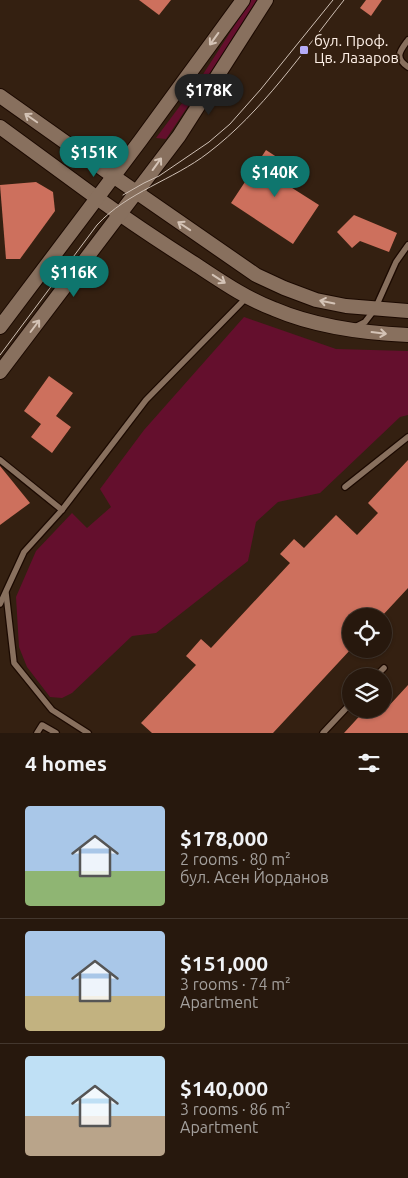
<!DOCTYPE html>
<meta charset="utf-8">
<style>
:root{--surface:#27180d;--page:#2f2116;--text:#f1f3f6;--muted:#a4a09d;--line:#43372e;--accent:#0f766e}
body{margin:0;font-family:Ubuntu,sans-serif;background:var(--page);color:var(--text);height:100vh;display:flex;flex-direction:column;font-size:19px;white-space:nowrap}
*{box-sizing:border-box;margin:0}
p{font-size:16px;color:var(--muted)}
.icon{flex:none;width:28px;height:28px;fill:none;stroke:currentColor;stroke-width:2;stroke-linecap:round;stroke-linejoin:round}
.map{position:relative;height:733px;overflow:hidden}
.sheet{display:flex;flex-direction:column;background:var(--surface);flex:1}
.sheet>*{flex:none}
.controls{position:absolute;left:342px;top:608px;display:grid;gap:10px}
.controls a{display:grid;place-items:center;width:50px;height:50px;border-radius:50%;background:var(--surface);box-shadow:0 1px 4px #0004,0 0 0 1px var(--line);font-size:25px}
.price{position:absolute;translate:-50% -42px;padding:0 11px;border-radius:18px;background:var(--accent);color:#fff;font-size:16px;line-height:32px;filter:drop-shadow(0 1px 2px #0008)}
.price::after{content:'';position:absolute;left:50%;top:30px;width:15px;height:11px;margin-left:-8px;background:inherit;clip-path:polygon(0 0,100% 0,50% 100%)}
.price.active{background:#222;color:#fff}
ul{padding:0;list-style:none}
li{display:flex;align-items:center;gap:15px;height:125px;padding:0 25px}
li+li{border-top:1px solid var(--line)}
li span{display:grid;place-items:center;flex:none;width:140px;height:100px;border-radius:5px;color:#555}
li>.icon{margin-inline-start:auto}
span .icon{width:60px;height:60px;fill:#fffc;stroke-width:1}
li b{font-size:21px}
h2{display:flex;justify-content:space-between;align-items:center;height:60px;padding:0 25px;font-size:21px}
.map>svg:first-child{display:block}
.green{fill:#640f2d}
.building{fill:#cd705d}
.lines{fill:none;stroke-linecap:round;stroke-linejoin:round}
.service-casing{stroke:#1b0900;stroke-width:8}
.tertiary-casing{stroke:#1b0900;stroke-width:16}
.secondary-casing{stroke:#1b0900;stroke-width:16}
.service{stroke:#88705e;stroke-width:5.5}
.tertiary{stroke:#88705e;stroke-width:14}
.secondary{stroke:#88705e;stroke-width:14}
.tram{stroke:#cfc0b5;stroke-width:1}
.oneway{stroke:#d4c3b6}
.poi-dot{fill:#b5acf8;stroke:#342011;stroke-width:2}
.labels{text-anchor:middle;stroke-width:4.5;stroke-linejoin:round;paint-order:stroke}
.poi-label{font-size:15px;fill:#fdefe6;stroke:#342011;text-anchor:start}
</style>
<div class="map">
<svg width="408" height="733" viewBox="0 0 408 733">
<rect width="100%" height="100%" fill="#342011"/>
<!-- green -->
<g class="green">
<path d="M251 0H259L166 139 156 138 200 79Z"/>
<path d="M244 317 336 349 408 351V415L400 417 320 493 278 502 256 522 248 561 156 633 132 636 72 693 62 698 50 697 27 667 19 647 16 597 36 551 72 513 87 528 111 507 100 489 144 430Z"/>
</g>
<!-- building -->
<g class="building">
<path d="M139 0H171L159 15Z"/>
<path d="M366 0H382L371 16 360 8Z"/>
<path d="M266 150 298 171 289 186 319 205 293 244 231 203Z"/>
<path d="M36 182 53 192 55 211 20 259H6L0 185Z"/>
<path d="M354 215 397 233 389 252 360 241 352 248 337 232Z"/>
<path d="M49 376 73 393 56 416 71 427 52 453 31 437 41 424 24 411Z"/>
<path d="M408 460V588L382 616H351V649L273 733H152L141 723 196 665 186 656 201 639 211 648 290 563 280 554 294 539 304 548 336 515 357 535 378 513 368 503Z"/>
<path d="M0 466 30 503 0 525Z"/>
<path d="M408 685V733H344L366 709H386Z"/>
</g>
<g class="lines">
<defs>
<g id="service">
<path d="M408 40C400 51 394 57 408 67"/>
<path d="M355 327 365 322 375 309 396 262 408 245"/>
<path d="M0 460 62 510"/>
<path d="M345 487 408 437"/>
<path d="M6 593 14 663 52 710 88 733"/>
<path d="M0 604 24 552 62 510 146 400 246 298"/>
<path d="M376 676 384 668"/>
<path d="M37 733 42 725 56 733"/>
<path d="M323 733 351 703"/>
</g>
<g id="tertiary">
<path d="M0 96 113 176"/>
<path d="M0 127 97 198"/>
</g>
<g id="secondary">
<path d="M113 176 256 275 284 288 316 300 346 306 408 311"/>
<path d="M97 198C129 221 162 243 195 264 221 281 245 298 274 309 316 327 363 333 408 335"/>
<path d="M0 327 140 141 243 0"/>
<path d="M0 372 179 136 266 0"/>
</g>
</defs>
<!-- service casing -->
<use href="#service" class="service-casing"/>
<!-- tertiary casing -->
<use href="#tertiary" class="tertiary-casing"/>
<!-- secondary casing -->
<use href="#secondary" class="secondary-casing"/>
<!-- service -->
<use href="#service" class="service"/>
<!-- tertiary -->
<use href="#tertiary" class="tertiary"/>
<!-- secondary -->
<use href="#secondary" class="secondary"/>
<!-- tram -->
<g class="tram">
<path d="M123 195 144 183 159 176 209 142 230 124 261 89 333 0"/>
<path d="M0 355 97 225C127 192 173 180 208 153 262 112 302 53 344 0"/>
</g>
</g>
<!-- one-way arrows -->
<defs><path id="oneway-shaft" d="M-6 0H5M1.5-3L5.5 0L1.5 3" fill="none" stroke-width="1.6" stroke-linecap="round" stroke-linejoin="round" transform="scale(1.25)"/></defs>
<g class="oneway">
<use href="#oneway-shaft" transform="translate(214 39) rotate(126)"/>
<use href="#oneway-shaft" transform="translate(31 118) rotate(-145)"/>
<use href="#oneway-shaft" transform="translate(157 164) rotate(-54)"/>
<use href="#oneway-shaft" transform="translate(184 226) rotate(-146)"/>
<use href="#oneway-shaft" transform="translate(219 279) rotate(33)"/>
<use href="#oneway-shaft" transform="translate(327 302) rotate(-168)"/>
<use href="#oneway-shaft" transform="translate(35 326) rotate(-53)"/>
<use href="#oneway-shaft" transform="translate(379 333) rotate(7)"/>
</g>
<!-- markers -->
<rect class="poi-dot" x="299" y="45" width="10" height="10" rx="2.5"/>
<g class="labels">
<!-- poi labels -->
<g class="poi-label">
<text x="314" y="46">бул. Проф.<tspan x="314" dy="17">Цв. Лазаров</tspan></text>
</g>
</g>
</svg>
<div class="controls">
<a><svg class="icon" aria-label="locate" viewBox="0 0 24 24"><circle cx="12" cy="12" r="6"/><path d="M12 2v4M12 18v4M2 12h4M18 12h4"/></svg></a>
<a><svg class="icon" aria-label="layers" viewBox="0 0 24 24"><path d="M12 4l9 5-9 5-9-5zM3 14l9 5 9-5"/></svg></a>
</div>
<b class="price active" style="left:209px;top:116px">$178K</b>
<b class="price" style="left:94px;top:178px">$151K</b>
<b class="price" style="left:275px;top:198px">$140K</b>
<b class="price" style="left:74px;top:298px">$116K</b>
</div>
<section class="sheet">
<h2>4 homes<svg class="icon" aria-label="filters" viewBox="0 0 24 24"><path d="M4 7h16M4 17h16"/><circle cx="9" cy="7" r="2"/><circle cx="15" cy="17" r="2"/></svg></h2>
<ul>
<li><span style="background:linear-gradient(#a9c7e8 65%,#8fb573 0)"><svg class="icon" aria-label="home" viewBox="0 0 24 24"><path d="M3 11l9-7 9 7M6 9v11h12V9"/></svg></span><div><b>$178,000</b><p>2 rooms · 80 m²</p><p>бул. Асен Йорданов</p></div></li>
<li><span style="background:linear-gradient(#a9c7e8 65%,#c2b280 0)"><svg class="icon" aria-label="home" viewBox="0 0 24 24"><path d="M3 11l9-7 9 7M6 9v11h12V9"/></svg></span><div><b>$151,000</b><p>3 rooms · 74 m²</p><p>Apartment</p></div></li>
<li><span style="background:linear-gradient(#bfe0f5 60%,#b9a48a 0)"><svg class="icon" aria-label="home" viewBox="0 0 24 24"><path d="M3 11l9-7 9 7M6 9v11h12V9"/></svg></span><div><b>$140,000</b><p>3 rooms · 86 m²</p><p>Apartment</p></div></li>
</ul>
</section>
